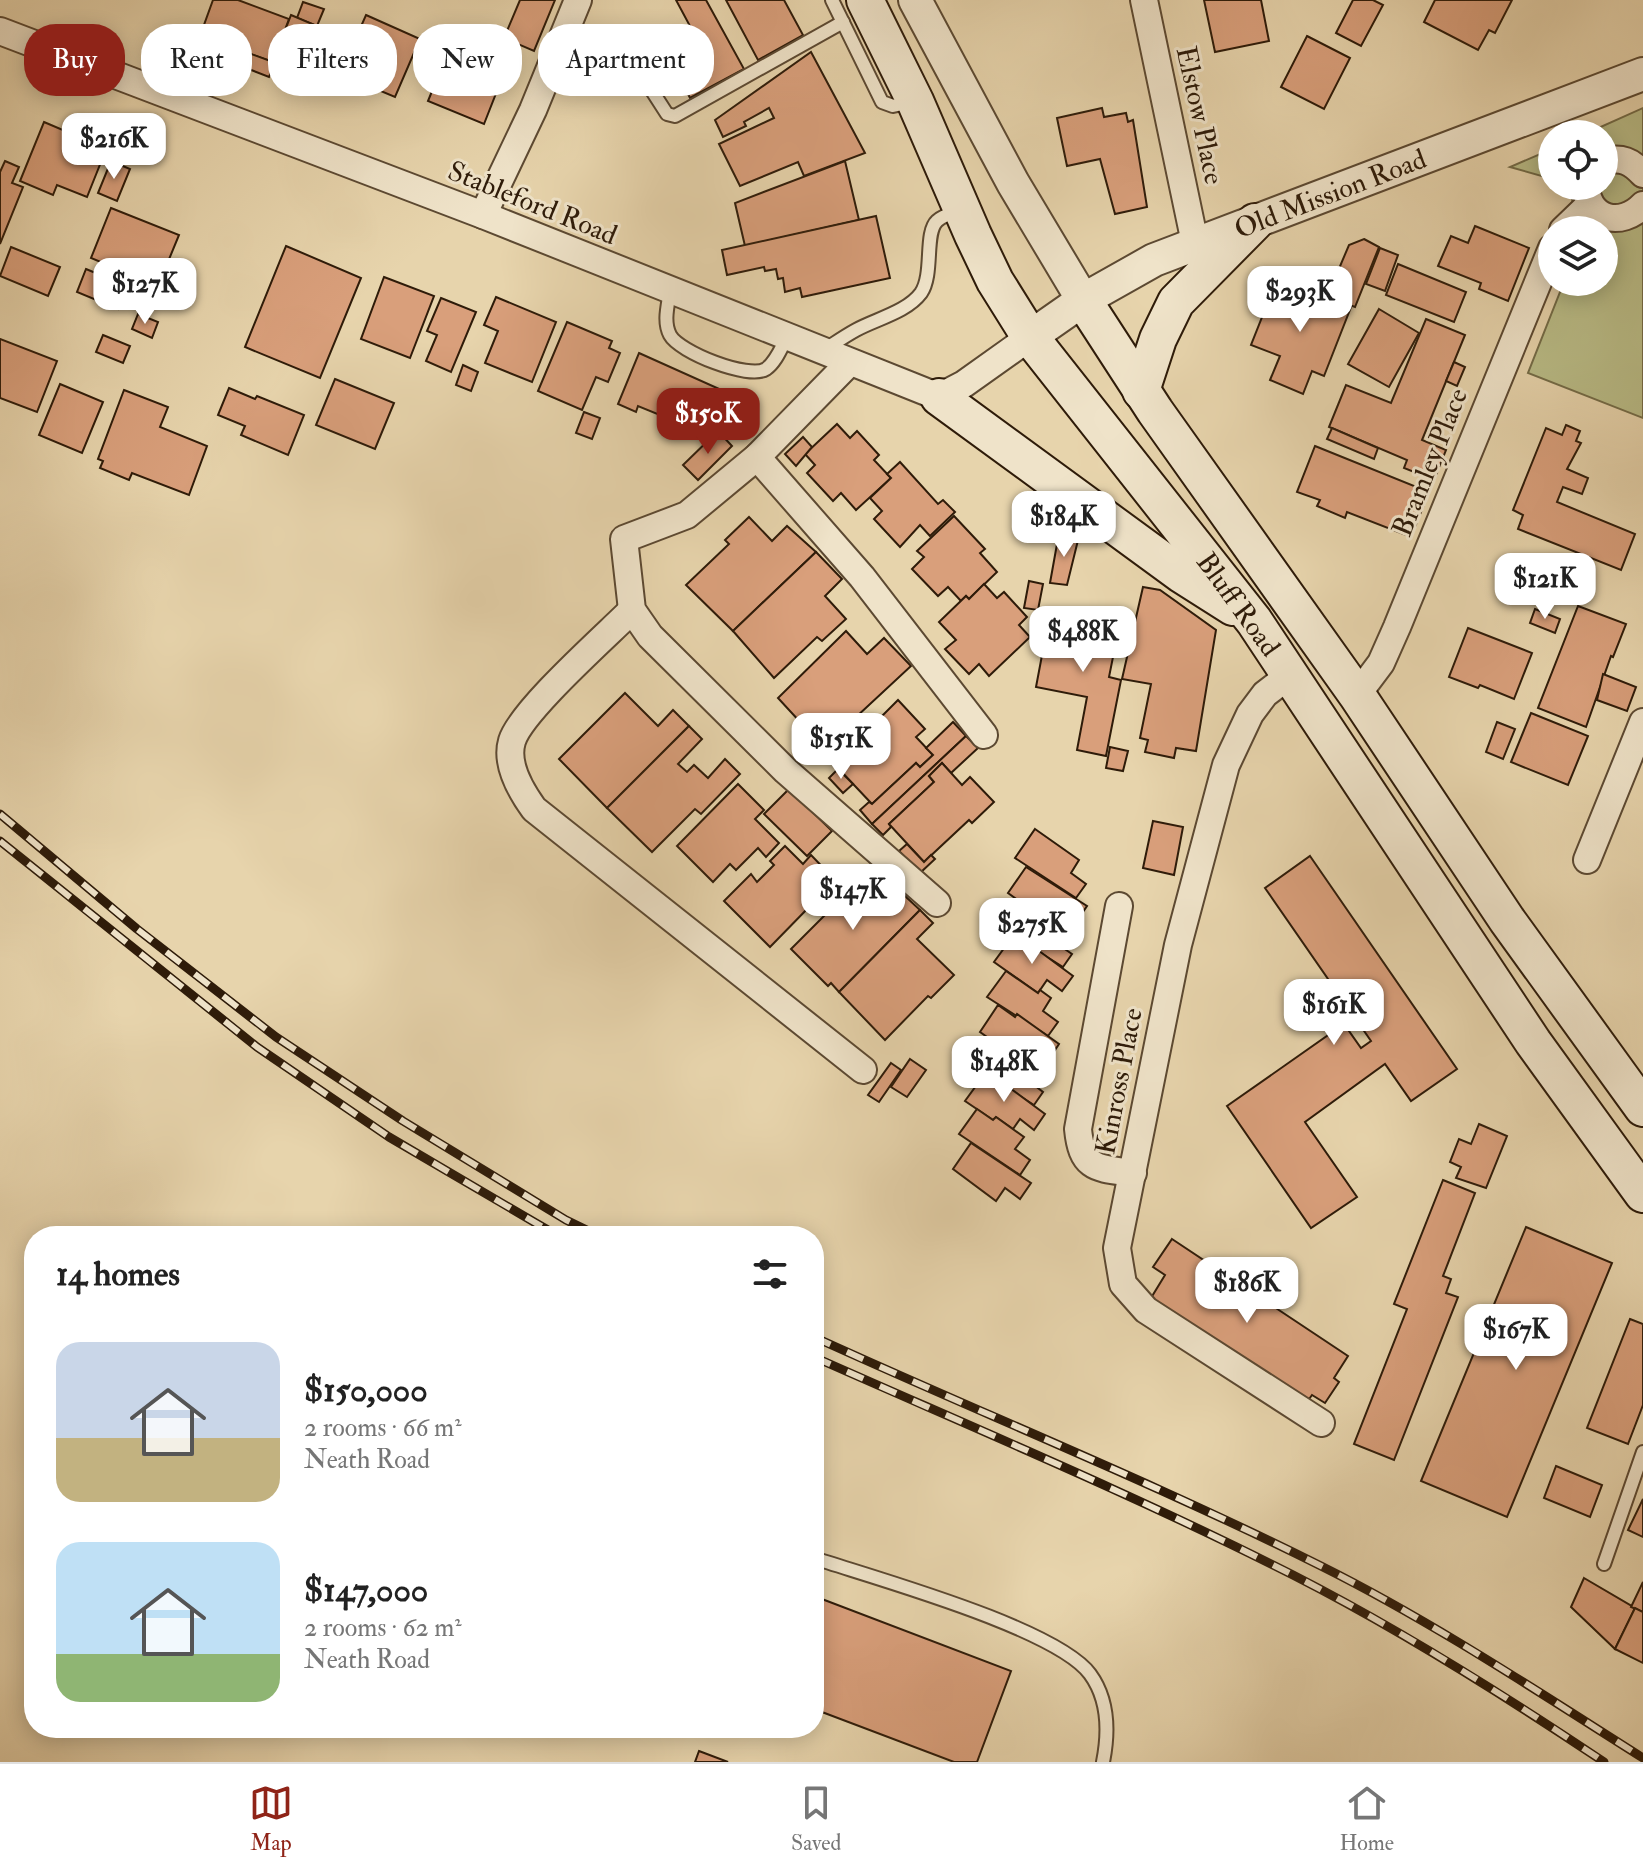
<!DOCTYPE html>
<meta charset="utf-8">
<style>
:root{--surface:#fff;--page:#f2f2f2;--text:#222;--muted:#767676;--line:#e0e0e0;--accent:#8f2418}
body{margin:0;font-family:"IM FELL Double Pica",serif;background:var(--page);color:var(--text);height:100vh;display:flex;flex-direction:column;font-size:30px;white-space:nowrap}
*{box-sizing:border-box;margin:0}
p{font-size:26px;color:var(--muted)}
.icon{flex:none;width:44px;height:44px;fill:none;stroke:currentColor;stroke-width:2;stroke-linecap:round;stroke-linejoin:round}
.map{position:relative;flex:1;overflow:hidden}
.sheet{position:absolute;left:24px;top:1226px;width:800px;height:512px;display:flex;flex-direction:column;background:var(--surface);border-radius:32px;box-shadow:0 4px 20px #0003}
.sheet>*{flex:none}
.hud{position:absolute;left:24px;top:24px;width:800px;height:72px;display:flex;gap:16px}
.buttons{position:absolute;left:1538px;top:120px;display:grid;gap:16px}
.buttons a{display:grid;place-items:center;width:80px;height:80px;border-radius:50%;background:var(--surface);box-shadow:0 4px 20px #0003;font-size:40px}
.price{position:absolute;translate:-50% -68px;padding:0 18px;border-radius:16px;background:#fff;color:#222;font-size:26px;line-height:52px;filter:drop-shadow(0 2px 4px #0008)}
.price::after{content:'';position:absolute;left:50%;top:48px;width:24px;height:18px;margin-left:-12px;background:inherit;clip-path:polygon(0 0,100% 0,50% 100%)}
.price.selected{background:var(--accent);color:#fff}
ul{padding:0;list-style:none}
li{display:flex;align-items:center;gap:24px;height:200px;padding:0 32px}
li span{display:grid;place-items:center;flex:none;width:224px;height:160px;border-radius:24px;color:#555}
li>.icon{margin-inline-start:auto}
span .icon{width:96px;height:96px;fill:#fffc;stroke-width:1}
li b{font-size:34px}
h2{display:flex;justify-content:space-between;align-items:center;height:96px;padding:0 32px;font-size:34px}
.tag{padding:0 28px;border-radius:32px;background:var(--surface);box-shadow:0 4px 20px #0003;font-size:28px;line-height:72px}
.tag.selected{background:var(--accent);color:#fff}
.menu{display:flex;justify-content:space-around;align-items:center;height:112px;border-top:2px solid var(--line);background:var(--surface);font-size:22px;color:var(--muted)}
.menu a{display:grid;justify-items:center;gap:4px}
.menu .selected{color:var(--accent)}
.map>svg:first-child{display:block}
.green{fill:#b9bc87;stroke:#746c48;stroke-width:2}
.building{fill:#d99f7b;stroke:#2e1b09;stroke-width:2}
.lines{fill:none;stroke-linecap:round;stroke-linejoin:round}
.service-casing{stroke:#5c4932;stroke-width:16}
.minor-casing{stroke:#5c4932;stroke-width:30}
.tertiary-casing{stroke:#5c4932;stroke-width:36}
.secondary-casing{stroke:#2e1b09;stroke-width:40}
.service{stroke:#efe3c9;stroke-width:12}
.minor{stroke:#efe3c9;stroke-width:26}
.tertiary{stroke:#efe3c9;stroke-width:32}
.secondary{stroke:#efe3c9;stroke-width:36}
.rail-casing{stroke:#2e1b09;stroke-width:9}
.rail{stroke:#efe3c9;stroke-width:6;stroke-dasharray:18;stroke-linecap:butt}
.labels{text-anchor:middle;stroke-width:6;stroke-linejoin:round;paint-order:stroke}
.street-label{font-size:28px;fill:#2e1b09;stroke:#efe3c9}
</style>
<div class="map">
<svg width="1643" height="1762" viewBox="0 0 1643 1762">
<rect width="100%" height="100%" fill="#e7d4ac"/>
<filter id="stains"><feTurbulence type="fractalNoise" baseFrequency=".0025" numOctaves="4"/><feColorMatrix values="0 0 0 0 .2 0 0 0 0 .09 0 0 0 0 .02 0 0 0 .5 -.17"/></filter>
<radialGradient id="worn" r=".72"><stop offset=".6" stop-color="#630" stop-opacity="0"/><stop offset="1" stop-color="#630" stop-opacity=".3"/></radialGradient>
<!-- green -->
<g class="green">
<path d="M1643 108V418L1528 373 1564 282H1604V230H1581L1568 186H1604V134H1585Z"/>
<path d="M1552 149V179L1510 167Z"/>
</g>
<!-- building -->
<g class="building">
<path d="M213 0H238L289 19 273 62 200 36Z"/>
<path d="M520 0H555L534 51 504 38Z"/>
<path d="M676 0H706L744 69 690 98 668 57 698 41Z"/>
<path d="M726 0H784L803 35 758 60Z"/>
<path d="M1204 0H1261L1269 41 1215 52Z"/>
<path d="M1353 0H1373L1383 5 1361 46 1336 33Z"/>
<path d="M1435 0H1512L1495 33 1489 30 1478 50 1424 22Z"/>
<path d="M303 2 324 9 317 26 297 18Z"/>
<path d="M291 15 317 26 300 82 271 72 269 77 188 45 191 32 273 62Z"/>
<path d="M366 15 420 39 395 97 340 74Z"/>
<path d="M468 27 489 36 484 49 501 57 495 70 504 73 484 124 428 101 454 37 462 41Z"/>
<path d="M1307 36 1350 58 1324 109 1281 87Z"/>
<path d="M811 52 865 153 804 176 798 162 740 186 719 144 774 118 769 108 744 122 746 126 723 137 715 120Z"/>
<path d="M1102 108 1104 117 1126 113 1128 122 1133 120 1147 207 1115 214 1100 159 1067 166 1057 118Z"/>
<path d="M44 122 70 133 68 140 80 145 84 137 107 147 87 197 57 185 53 195 20 181Z"/>
<path d="M5 161 19 167 12 183 23 187 0 244V172Z"/>
<path d="M111 161 130 169 117 201 98 193Z"/>
<path d="M845 161 859 220 745 246 735 203Z"/>
<path d="M111 208 179 235 158 286 91 258Z"/>
<path d="M876 216 890 278 802 297 800 288 785 292 783 278 778 279 776 269 765 271 764 267 727 275 722 250Z"/>
<path d="M1475 226 1529 248 1508 301 1479 289 1481 283 1438 266 1451 236 1468 243Z"/>
<path d="M1364 239 1379 247 1355 307 1327 297 1349 245Z"/>
<path d="M286 246 361 278 320 378 245 347Z"/>
<path d="M11 247 60 267 48 296 0 276Z"/>
<path d="M1380 248 1398 255 1385 291 1366 284Z"/>
<path d="M1398 264 1466 292 1454 322 1386 295Z"/>
<path d="M86 269 127 286 118 309 77 292Z"/>
<path d="M384 277 434 296 410 358 361 339Z"/>
<path d="M1290 282 1351 307 1324 376 1312 371 1303 394 1270 380 1280 356 1251 345 1272 292 1283 296Z"/>
<path d="M496 297 556 322 532 382 485 363 498 331 484 325Z"/>
<path d="M441 298 476 312 451 372 426 361 437 335 427 331Z"/>
<path d="M1379 309 1419 333 1389 387 1348 364Z"/>
<path d="M138 314 158 322 152 338 132 329Z"/>
<path d="M1426 319 1465 335 1422 440 1446 450 1434 480 1404 468 1407 460 1329 427 1346 385 1391 403Z"/>
<path d="M567 322 612 341 609 348 620 353 608 382 596 377 582 410 538 391Z"/>
<path d="M103 335 130 346 123 363 96 352Z"/>
<path d="M0 339 57 361 37 412 0 398Z"/>
<path d="M639 353 726 392 709 435 638 406 636 412 618 404Z"/>
<path d="M1454 362 1465 367 1457 386 1446 381Z"/>
<path d="M463 365 478 372 471 391 456 385Z"/>
<path d="M335 379 394 403 375 449 316 425Z"/>
<path d="M60 384 103 402 82 453 39 435Z"/>
<path d="M229 388 255 399 257 396 304 415 288 455 241 435 245 426 218 415Z"/>
<path d="M124 390 168 407 160 427 207 446 189 495 132 473 129 480 100 468 103 461 98 459Z"/>
<path d="M584 412 600 418 592 439 576 433Z"/>
<path d="M837 424 850 438 857 431 879 455 874 460 891 478 856 510 841 493 833 501 807 473 815 465 805 454Z"/>
<path d="M1566 425 1580 431 1576 441 1581 443 1567 469 1588 478 1582 494 1563 487 1557 502 1635 534 1621 570 1518 529 1523 515 1513 510 1546 428 1562 435Z"/>
<path d="M1332 428 1378 448 1374 459 1327 439Z"/>
<path d="M718 431 732 446 698 480 683 465Z"/>
<path d="M803 437 812 447 796 466 785 454Z"/>
<path d="M1315 446 1429 492 1411 537 1347 512 1345 518 1317 506 1320 500 1297 492Z"/>
<path d="M900 462 938 504 943 500 955 512 930 536 920 525 900 547 874 519 882 511 870 498 891 478 887 474Z"/>
<path d="M954 516 985 549 980 553 997 572 969 599 966 596 961 601 948 587 938 596 912 569 924 557 917 551Z"/>
<path d="M749 517 772 541 787 526 816 552 733 631 686 585 729 544 725 540Z"/>
<path d="M1059 533 1079 536 1067 585 1050 583Z"/>
<path d="M816 552 842 579 825 596 846 619 822 641 817 637 774 678 733 631Z"/>
<path d="M1029 581 1043 584 1038 610 1024 608Z"/>
<path d="M984 584 997 598 1004 592 1027 617 1019 625 1030 637 989 676 979 664 969 674 945 649 956 640 939 622 966 596 969 599Z"/>
<path d="M1143 587 1160 590 1216 630 1196 751 1176 748 1174 758 1145 752 1148 740 1140 738 1151 684 1122 679Z"/>
<path d="M1578 606 1626 624 1613 657 1611 656 1586 727 1538 708Z"/>
<path d="M1535 609 1560 619 1555 633 1530 623Z"/>
<path d="M1050 613 1119 627 1109 677 1121 680 1106 756 1077 750 1087 697 1036 687Z"/>
<path d="M1468 628 1532 653 1514 699 1480 685 1478 688 1449 677Z"/>
<path d="M846 631 867 654 884 638 911 666 827 744 817 732 813 736 778 698Z"/>
<path d="M1603 674 1636 687 1627 711 1597 700Z"/>
<path d="M625 693 658 726 673 710 689 726 607 808 559 759Z"/>
<path d="M898 700 925 729 916 737 933 755 920 767 916 763 872 804 837 767 881 725 877 721Z"/>
<path d="M1531 713 1588 736 1568 785 1511 762Z"/>
<path d="M953 722 966 736 872 824 860 810 869 802 872 804 916 763 920 767 933 755 926 748Z"/>
<path d="M1497 722 1515 729 1503 759 1486 752Z"/>
<path d="M689 726 702 739 678 764 687 772 694 765 708 778 725 759 740 774 701 814 695 809 652 852 607 808Z"/>
<path d="M966 736 978 748 951 773 942 763 929 776 934 782 889 824 891 827 883 835 872 824Z"/>
<path d="M1110 747 1128 751 1123 771 1106 768Z"/>
<path d="M942 763 962 785 970 777 994 802 972 823 969 820 924 862 889 824 934 782 929 776Z"/>
<path d="M838 769 853 784 843 793 829 778Z"/>
<path d="M738 784 764 810 755 819 779 843 766 857 758 848 736 870 730 864 713 882 677 846Z"/>
<path d="M789 789 832 831 807 856 764 814Z"/>
<path d="M1153 821 1183 827 1174 875 1143 868Z"/>
<path d="M1035 829 1079 860 1071 873 1086 884 1076 898 1015 858Z"/>
<path d="M907 844 924 862 931 855 935 859 920 873 899 851Z"/>
<path d="M785 846 803 864 811 855 839 884 817 907 813 903 770 947 724 901 751 874 757 882 774 865 770 861Z"/>
<path d="M1310 856 1457 1069 1411 1101 1385 1064 1305 1122 1357 1197 1311 1228 1227 1106 1344 1024 1361 1048 1371 1041 1265 888Z"/>
<path d="M1026 867 1087 906 1076 922 1061 912 1051 924 1008 893Z"/>
<path d="M854 876 877 899 892 884 920 910 839 992 831 983 828 986 791 949 834 906 829 901Z"/>
<path d="M1019 902 1051 924 1054 921 1066 930 1056 943 1072 954 1063 967 1001 928Z"/>
<path d="M920 910 933 923 917 939 954 975 931 998 928 996 885 1040 839 992Z"/>
<path d="M1013 936 1028 948 1031 945 1073 976 1062 991 1047 980 1038 993 994 962Z"/>
<path d="M1006 971 1038 993 1040 990 1051 998 1043 1011 1058 1022 1048 1036 987 997Z"/>
<path d="M998 1005 1015 1017 1017 1014 1059 1044 1049 1059 1034 1049 1026 1060 1009 1048 1007 1051 980 1032Z"/>
<path d="M992 1040 1007 1051 1009 1048 1038 1068 1029 1081 1043 1092 1034 1105 973 1067Z"/>
<path d="M910 1059 926 1070 907 1097 891 1087Z"/>
<path d="M891 1063 901 1070 879 1102 868 1095Z"/>
<path d="M984 1075 1001 1087 1003 1083 1045 1114 1034 1130 1020 1119 1013 1129 996 1117 993 1120 965 1101Z"/>
<path d="M977 1109 993 1120 996 1117 1024 1137 1015 1149 1030 1160 1020 1175 959 1134Z"/>
<path d="M1479 1124 1507 1136 1486 1188 1456 1178 1461 1167 1450 1162 1459 1139 1471 1144Z"/>
<path d="M971 1143 1031 1183 1020 1199 1005 1188 996 1201 953 1169Z"/>
<path d="M1443 1180 1475 1193 1443 1276 1451 1279 1446 1293 1458 1297 1394 1460 1354 1444 1407 1309 1394 1304Z"/>
<path d="M1526 1227 1612 1263 1507 1517 1421 1481Z"/>
<path d="M1172 1239 1348 1356 1334 1378 1339 1382 1325 1403 1312 1395 1307 1402 1151 1298 1165 1275 1153 1267Z"/>
<path d="M1630 1319 1643 1324V1405L1628 1444 1587 1428Z"/>
<path d="M1556 1466 1602 1485 1590 1517 1544 1498Z"/>
<path d="M1643 1499V1537L1628 1530Z"/>
<path d="M1584 1578 1635 1608 1615 1649 1571 1607Z"/>
<path d="M1643 1582V1612L1631 1607Z"/>
<path d="M814 1596 1011 1671 977 1762H954L814 1709Z"/>
<path d="M1635 1608 1643 1612V1663L1615 1649Z"/>
<path d="M699 1751 728 1762H695Z"/>
</g>
<g class="lines">
<defs>
<g id="service">
<path d="M832 0 882 102 893 106 912 102"/>
<path d="M629 55 667 114 675 116 843 22"/>
<path d="M670 291C668 305 663 322 670 335 679 352 749 380 766 369 776 362 781 348 787 337"/>
<path d="M824 350C835 343 845 336 856 330 876 319 907 312 921 293 934 274 924 233 937 221 942 216 952 213 959 211"/>
<path d="M814 1558C874 1578 1056 1628 1090 1674 1109 1700 1109 1732 1103 1762"/>
<path d="M1604 1564 1643 1452"/>
</g>
<g id="minor">
<path d="M1144 0 1195 243"/>
<path d="M0 31 483 215 939 397 964 384 1030 337"/>
<path d="M1604 161C1622 157 1631 161 1643 174"/>
<path d="M1586 186C1588 220 1621 228 1643 205"/>
<path d="M483 215 533 110 578 0"/>
<path d="M1563 230 1589 205"/>
<path d="M849 363 757 457 687 515 624 539 632 610 650 636 786 771 937 903"/>
<path d="M757 457 862 577 984 735"/>
<path d="M632 610C606 636 521 711 512 741 505 764 521 791 534 809L863 1070"/>
<path d="M1290 675 1265 694 1250 714 1226 765 1178 945 1117 1248 1123 1284 1146 1310 1321 1423"/>
<path d="M1357 695 1381 663 1397 627 1552 248"/>
<path d="M1587 860 1643 722"/>
<path d="M1119 906 1078 1129C1082 1170 1097 1168 1133 1173"/>
</g>
<g id="tertiary">
<path d="M915 0 1013 183 1083 300"/>
<path d="M1030 337 1083 300 1154 260 1643 74"/>
</g>
<g id="secondary">
<path d="M865 0 915 101 973 235 995 281 1030 337 1254 621 1533 1042 1643 1194"/>
<path d="M1083 300 1155 411 1357 695 1507 920 1643 1108"/>
<path d="M1141 391 1158 339 1176 302 1255 222"/>
<path d="M939 397 1181 574 1233 607"/>
</g>
</defs>
<!-- service casing -->
<use href="#service" class="service-casing"/>
<!-- minor casing -->
<use href="#minor" class="minor-casing"/>
<!-- tertiary casing -->
<use href="#tertiary" class="tertiary-casing"/>
<!-- secondary casing -->
<use href="#secondary" class="secondary-casing"/>
<!-- service -->
<use href="#service" class="service"/>
<!-- minor -->
<use href="#minor" class="minor"/>
<!-- tertiary -->
<use href="#tertiary" class="tertiary"/>
<!-- secondary -->
<use href="#secondary" class="secondary"/>
<defs>
<g id="rail">
<path d="M0 814 137 929 276 1037 403 1121 566 1220 599 1236"/>
<path d="M0 841 257 1047 389 1137 558 1236"/>
<path d="M814 1337C983 1414 1155 1483 1321 1566 1433 1622 1537 1691 1643 1758"/>
<path d="M814 1357C974 1428 1137 1496 1293 1575 1401 1630 1504 1695 1604 1762"/>
</g>
</defs>
<!-- rail casing -->
<use href="#rail" class="rail-casing"/>
<!-- rail -->
<use href="#rail" class="rail"/>
</g>
<g class="labels">
<!-- street labels -->
<g class="street-label">
<text transform="translate(1201 115) rotate(78)" y="10">Elstow Place</text>
<text transform="translate(1330 193) rotate(-21)" y="10">Old Mission Road</text>
<text transform="translate(533 202) rotate(22)" y="10">Stableford Road</text>
<text transform="translate(1429 462) rotate(-68)" y="10">Bramley Place</text>
<text transform="translate(1239 604) rotate(54)" y="10">Bluff Road</text>
<text transform="translate(1118 1081) rotate(-79)" y="10">Kinross Place</text>
</g>
</g>
<rect width="100%" height="100%" filter="url(#stains)"/>
<rect width="100%" height="100%" fill="url(#worn)"/>
</svg>
<div class="buttons">
<a><svg class="icon" aria-label="locate" viewBox="0 0 24 24"><circle cx="12" cy="12" r="6"/><path d="M12 2v4M12 18v4M2 12h4M18 12h4"/></svg></a>
<a><svg class="icon" aria-label="layers" viewBox="0 0 24 24"><path d="M12 4l9 5-9 5-9-5zM3 14l9 5 9-5"/></svg></a>
</div>
<b class="price" style="left:114px;top:181px">$216K</b>
<b class="price" style="left:145px;top:326px">$127K</b>
<b class="price" style="left:1300px;top:334px">$293K</b>
<b class="price selected" style="left:708px;top:456px">$150K</b>
<b class="price" style="left:1064px;top:559px">$184K</b>
<b class="price" style="left:1545px;top:621px">$121K</b>
<b class="price" style="left:1083px;top:674px">$488K</b>
<b class="price" style="left:841px;top:781px">$151K</b>
<b class="price" style="left:853px;top:932px">$147K</b>
<b class="price" style="left:1032px;top:966px">$275K</b>
<b class="price" style="left:1334px;top:1047px">$161K</b>
<b class="price" style="left:1004px;top:1104px">$148K</b>
<b class="price" style="left:1247px;top:1325px">$186K</b>
<b class="price" style="left:1516px;top:1372px">$167K</b>
<div class="hud">
<a class="tag selected">Buy</a>
<a class="tag">Rent</a>
<a class="tag">Filters</a>
<a class="tag">New</a>
<a class="tag">Apartment</a>
</div>
<section class="sheet">
<h2>14 homes<svg class="icon" aria-label="filters" viewBox="0 0 24 24"><path d="M4 7h16M4 17h16"/><circle cx="9" cy="7" r="2"/><circle cx="15" cy="17" r="2"/></svg></h2>
<ul>
<li><span style="background:linear-gradient(#c9d6e8 60%,#c2b280 0)"><svg class="icon" aria-label="home" viewBox="0 0 24 24"><path d="M3 11l9-7 9 7M6 9v11h12V9"/></svg></span><div><b>$150,000</b><p>2 rooms · 66 m²</p><p>Neath Road</p></div></li>
<li><span style="background:linear-gradient(#bfe0f5 70%,#8fb573 0)"><svg class="icon" aria-label="home" viewBox="0 0 24 24"><path d="M3 11l9-7 9 7M6 9v11h12V9"/></svg></span><div><b>$147,000</b><p>2 rooms · 62 m²</p><p>Neath Road</p></div></li>
</ul>
</section>
</div>
<nav class="menu">
<a class="selected"><svg class="icon" aria-label="map" viewBox="0 0 24 24"><path d="M3 6l6-2 6 2 6-2v14l-6 2-6-2-6 2zM9 4v14M15 6v14"/></svg>Map</a>
<a><svg class="icon" aria-label="saved" viewBox="0 0 24 24"><path d="M7 4h10v16l-5-4-5 4z"/></svg>Saved</a>
<a><svg class="icon" aria-label="home" viewBox="0 0 24 24"><path d="M3 11l9-7 9 7M6 9v11h12V9"/></svg>Home</a>
</nav>
